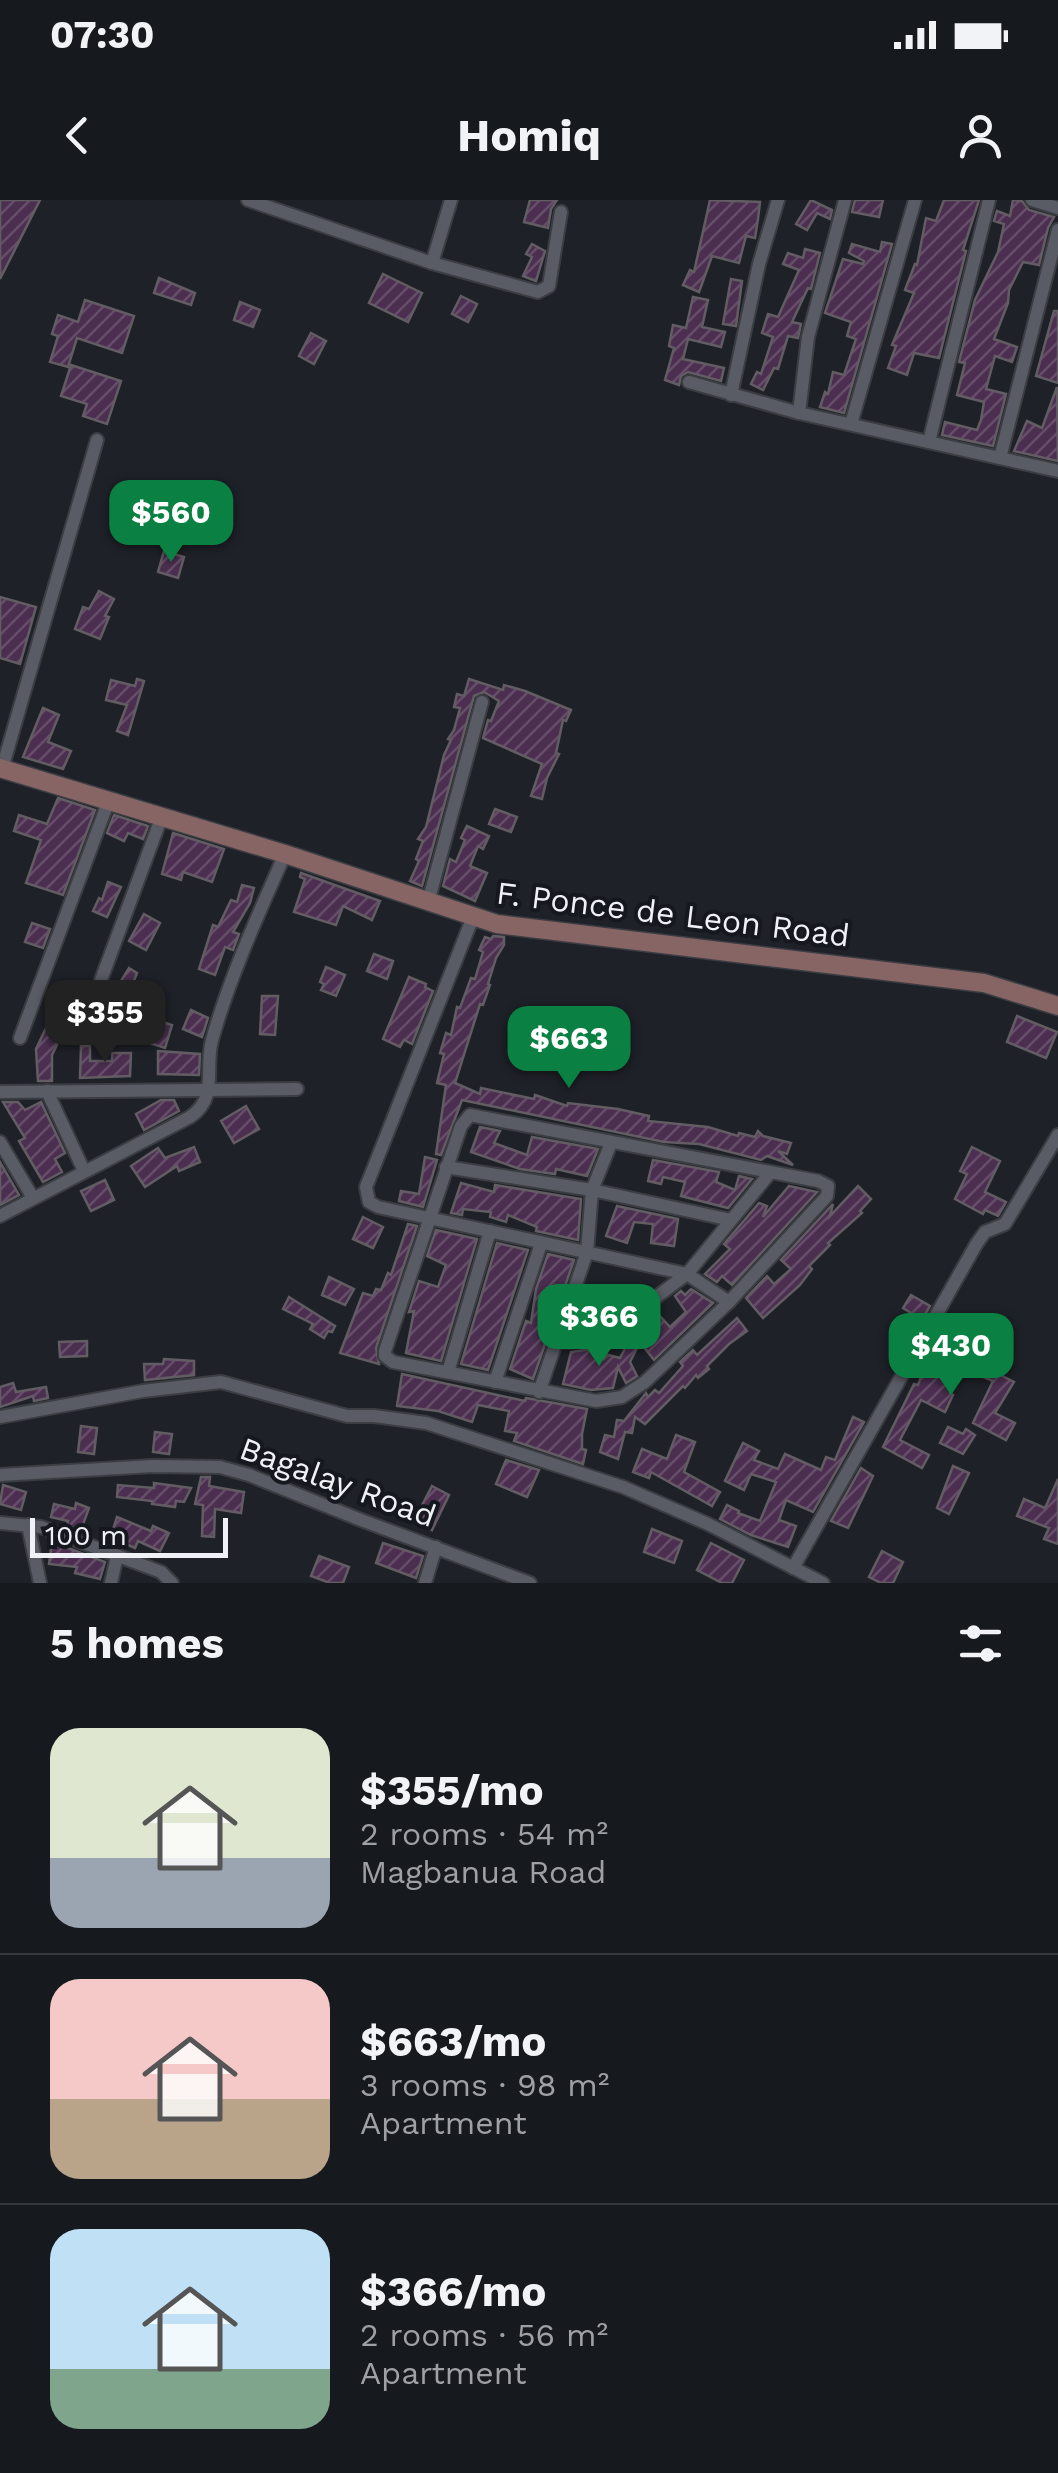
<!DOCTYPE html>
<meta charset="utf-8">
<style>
:root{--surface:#16191e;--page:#23262b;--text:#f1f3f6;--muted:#9ea0a4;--line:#35383c;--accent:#0b8043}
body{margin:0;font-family:"Work Sans",sans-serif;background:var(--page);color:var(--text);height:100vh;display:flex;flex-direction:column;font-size:38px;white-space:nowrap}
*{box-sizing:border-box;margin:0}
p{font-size:32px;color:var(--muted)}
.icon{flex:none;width:55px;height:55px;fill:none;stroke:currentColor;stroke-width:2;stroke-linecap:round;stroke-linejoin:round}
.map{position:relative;height:1383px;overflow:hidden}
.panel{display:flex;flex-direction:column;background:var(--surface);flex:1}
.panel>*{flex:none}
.scale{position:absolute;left:30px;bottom:25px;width:198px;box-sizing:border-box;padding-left:10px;border:5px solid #eff1f6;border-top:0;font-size:28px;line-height:35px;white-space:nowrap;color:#eff1f6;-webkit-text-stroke:8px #15181e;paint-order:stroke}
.price{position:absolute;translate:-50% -85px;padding:0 22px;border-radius:20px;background:var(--accent);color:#fff;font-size:32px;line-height:65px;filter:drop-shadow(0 2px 5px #0008)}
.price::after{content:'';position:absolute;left:50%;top:60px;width:30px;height:22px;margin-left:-15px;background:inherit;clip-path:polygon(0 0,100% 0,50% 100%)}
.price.active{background:#222;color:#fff}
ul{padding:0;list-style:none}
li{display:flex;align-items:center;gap:30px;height:250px;padding:0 50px}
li+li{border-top:2px solid var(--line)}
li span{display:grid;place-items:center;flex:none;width:280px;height:200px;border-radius:30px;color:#555}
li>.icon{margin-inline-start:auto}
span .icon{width:120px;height:120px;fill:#fffc;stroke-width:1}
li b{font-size:42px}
h2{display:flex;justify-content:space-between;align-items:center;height:120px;padding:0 50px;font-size:42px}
.status{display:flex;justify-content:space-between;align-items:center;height:70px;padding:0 50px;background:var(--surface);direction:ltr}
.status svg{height:28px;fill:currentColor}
header{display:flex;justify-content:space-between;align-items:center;height:130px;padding:0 50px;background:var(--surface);font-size:45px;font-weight:700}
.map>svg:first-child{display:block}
.building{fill:url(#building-hatch);stroke:#625c63;stroke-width:2.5}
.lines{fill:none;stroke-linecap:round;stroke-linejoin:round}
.street-casing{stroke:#3b3d43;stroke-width:16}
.secondary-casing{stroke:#3b3d43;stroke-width:21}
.street{stroke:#595c65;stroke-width:12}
.secondary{stroke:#866564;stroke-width:18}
.labels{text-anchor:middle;stroke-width:8;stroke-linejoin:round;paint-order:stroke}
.street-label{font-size:32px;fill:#eff1f6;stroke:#15181e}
</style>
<div class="status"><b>07:30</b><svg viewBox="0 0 49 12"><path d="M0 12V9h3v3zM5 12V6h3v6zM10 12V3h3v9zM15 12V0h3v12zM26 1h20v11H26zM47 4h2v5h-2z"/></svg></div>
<header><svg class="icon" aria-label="back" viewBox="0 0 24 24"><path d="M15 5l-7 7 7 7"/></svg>Homiq<svg class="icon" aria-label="person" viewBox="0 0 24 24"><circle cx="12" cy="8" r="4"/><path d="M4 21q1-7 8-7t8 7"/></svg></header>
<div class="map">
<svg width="1058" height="1383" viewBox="0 0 1058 1383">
<defs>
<pattern id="building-hatch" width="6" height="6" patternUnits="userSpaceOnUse" patternTransform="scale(2.5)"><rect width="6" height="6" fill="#4c2f50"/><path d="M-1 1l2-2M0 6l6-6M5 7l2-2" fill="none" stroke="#664e6a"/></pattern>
</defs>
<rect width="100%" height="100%" fill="#1e2128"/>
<!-- building -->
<g class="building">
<path d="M0 0H40L0 79Z"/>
<path d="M530 0H557L551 9 548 28 524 22Z"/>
<path d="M710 0 760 2 758 19 755 38 746 36 739 63 712 56 699 92 683 85 690 70 694 72Z"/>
<path d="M811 0 832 10 830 19 817 13 807 30 796 24Z"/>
<path d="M855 0H883L879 17 852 12Z"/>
<path d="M944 0H979L963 50 966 51 939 158 914 153 907 175 888 168 896 146 892 145 914 93 905 90 915 64 917 65 926 18 936 21Z"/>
<path d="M1013 0 1022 1 1029 10 1054 17 1048 28 1039 65 1023 62 1009 90 1008 103 994 139 1017 147 1012 162 995 156 986 189 1006 194 993 246 942 235 945 222 977 230 981 220 984 202 957 195 965 163 959 162 975 100 998 52 1004 24 994 21 997 11 1010 16Z"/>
<path d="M882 42 892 44 844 213 820 207 825 192 828 194 833 172 844 175 856 139 847 136 851 122 825 113 843 59 863 64 864 61 849 53 852 44 880 52Z"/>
<path d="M532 44 545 51 536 81 523 76 532 57 526 54Z"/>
<path d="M805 49 820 53 811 89 808 88 792 122 801 124 798 138 788 136 778 169 774 168 763 190 751 184 757 172 761 174 773 137 762 133 768 114 778 117 799 70 783 64 788 53 803 58Z"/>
<path d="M383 74 422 93 408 122 369 103Z"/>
<path d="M159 78 195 93 191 105 154 93Z"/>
<path d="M731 79 742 81 736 126 723 124Z"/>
<path d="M461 96 477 104 468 122 452 114Z"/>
<path d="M693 97 708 100 702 127 725 132 721 147 688 139 683 159 724 168 721 181 688 172 681 176 679 185 665 180 674 148 669 146 673 125 686 128Z"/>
<path d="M85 100 134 116 122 153 77 138 68 167 50 162 58 136 52 134 58 115 78 122Z"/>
<path d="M240 102 260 110 253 127 234 120Z"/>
<path d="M1054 111H1058V183L1036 176Z"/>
<path d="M311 133 326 141 314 164 299 156Z"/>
<path d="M71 165 121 181 107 224 83 216 87 204 61 196Z"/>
<path d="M1057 187 1058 261 1014 251 1027 221 1042 228Z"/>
<path d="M128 293 148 300 141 320 121 312Z"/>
<path d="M164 351 184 357 178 378 158 372Z"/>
<path d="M99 391 114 399 105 416 109 417 100 439 75 429 83 407 89 409Z"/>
<path d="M0 397 36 407 20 464 0 458Z"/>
<path d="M137 479 144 481 128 535 117 531 127 505 106 500 111 480 135 486Z"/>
<path d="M469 479 503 490 504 485 525 491 571 510 566 521 563 520 556 553 559 554 547 578 542 599 531 596 542 564 483 538 488 520 491 521 499 501 484 492 474 496 422 686 410 681 419 661 416 659 423 641 418 639 426 627 444 555 451 540 448 539 454 530 460 508 454 507 457 494 464 496Z"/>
<path d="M43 508 59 515 48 542 71 551 63 569 23 557Z"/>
<path d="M58 598 95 610 63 695 26 683 41 640 14 631 19 615 47 624Z"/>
<path d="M495 609 517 617 511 632 489 624Z"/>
<path d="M114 615 148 626 143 639 128 633 124 641 107 633Z"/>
<path d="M467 626 489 636 483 649 478 646 470 666 487 673 475 701 443 686 450 659 456 662 465 640 461 638Z"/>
<path d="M173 633 224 649 212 682 183 672 181 680 162 674Z"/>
<path d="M301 673 380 701 372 720 343 706 336 725 294 712 305 679 300 677Z"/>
<path d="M108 682 121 687 107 717 93 711 99 698 102 700Z"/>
<path d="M242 685 254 688 250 703 233 732 239 734 233 750 225 747 215 775 199 769 213 725 218 727 231 700 237 702Z"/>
<path d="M144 714 160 723 146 750 129 741Z"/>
<path d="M32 723 50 729 43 748 25 742Z"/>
<path d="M493 736 504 737V745L496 758 488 784 490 785 483 805 480 804 455 883 480 894 481 888 534 899 535 895 567 906 568 903 618 909 649 916 648 921 708 927 738 936 739 933 755 937 758 931 763 936 791 943 787 954 778 951 793 965 767 956 761 960 699 944 664 942 462 900 441 955 436 954 446 885 437 883 444 854 440 853 446 833 451 835 457 807 460 808 471 778 475 779 483 752 479 750 485 737 491 739Z"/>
<path d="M374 754 393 761 387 779 367 771Z"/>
<path d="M326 767 345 775 336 796 321 790 324 784 320 782Z"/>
<path d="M129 768 137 773 132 786 144 790 135 812 119 802 129 785 121 781Z"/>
<path d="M409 777 426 784 425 787 433 791 412 844 404 840 400 847 383 839Z"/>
<path d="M62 794 78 802 52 855V881H38L36 849Z"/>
<path d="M262 796H278L275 835 260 834Z"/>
<path d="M191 810 208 818 202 837 183 829Z"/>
<path d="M139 814 172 825 165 848 131 837Z"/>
<path d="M1017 816 1057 832 1046 858 1007 842Z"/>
<path d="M81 846H90V861H112V853H131L130 876 80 878Z"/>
<path d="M158 851 200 854 199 875 158 874Z"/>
<path d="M161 900H174L179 911 144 930 136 914Z"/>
<path d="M3 902H18L25 910 41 902 65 953 55 959 62 972 43 982 19 941 25 938Z"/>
<path d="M246 906 259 929 234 943 221 921Z"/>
<path d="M480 927 500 931 494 943 527 955 532 937 598 949 587 976 556 969 555 974 520 969 471 952Z"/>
<path d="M194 947 200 962 179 971 177 966 145 987 131 966 158 948 165 958Z"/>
<path d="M972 947 1000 961 985 992 1006 1002 998 1016 985 1010 983 1014 955 999 967 974 960 971Z"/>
<path d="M425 957 437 960 423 1007 399 1001 401 991 419 994Z"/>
<path d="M653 960 719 972 716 982 735 990 739 976 752 979 728 1008 681 996 685 982 663 977 661 984 648 981Z"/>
<path d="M0 962 19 995 0 1005Z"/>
<path d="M105 980 114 1000 91 1011 81 991Z"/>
<path d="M461 983 494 992 495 985 581 999 578 1040 536 1031 537 1027 508 1015 506 1022 490 1017 491 1012 463 1009 462 1015 451 1013Z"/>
<path d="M789 986 817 992 732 1085 722 1076 717 1082 705 1074 730 1049 724 1044 759 1003 767 1006 763 1017Z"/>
<path d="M858 986 871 999 860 1011 862 1013 828 1043 830 1045 809 1066 812 1069 800 1085 763 1118 746 1098 767 1076 774 1084 791 1069 781 1060 833 1004 830 1016Z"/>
<path d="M617 1006 678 1019 674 1046 651 1043 653 1024 634 1022 627 1043 606 1036Z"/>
<path d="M363 1017 383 1027 373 1048 353 1039Z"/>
<path d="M408 1024 417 1026 376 1148 379 1164 340 1153 363 1093 373 1096 376 1089 381 1090 388 1073 391 1075Z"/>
<path d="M436 1030 477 1039 441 1161 406 1153 414 1111 409 1112 419 1081 438 1087 446 1065 427 1056Z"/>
<path d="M497 1043 528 1050 488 1170 461 1164Z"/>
<path d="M548 1054 574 1060 533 1179 510 1169 526 1121 531 1123 536 1089Z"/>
<path d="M329 1077 354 1089 345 1105 322 1095Z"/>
<path d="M691 1089 713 1103 654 1160 643 1146 655 1136 645 1125 657 1113 670 1127 686 1112 675 1096 681 1091 685 1095Z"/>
<path d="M911 1095 930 1106 910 1140 899 1134 911 1113 903 1108Z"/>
<path d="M289 1097 335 1126 332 1132 328 1131 324 1138 310 1129 313 1124 283 1109Z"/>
<path d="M737 1118 747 1131 729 1144 707 1166 709 1169 698 1178 696 1175 685 1188 683 1186 645 1224 635 1217 632 1233 625 1232 618 1259 600 1252 605 1235 614 1237 617 1220 624 1221 646 1193 648 1197 655 1190 659 1193 683 1166 680 1162 693 1150 697 1155Z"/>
<path d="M87 1141V1156L60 1157 59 1142Z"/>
<path d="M629 1141 638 1146 630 1162 637 1176 626 1183 618 1167 613 1188 591 1190 563 1184 571 1152 591 1149 606 1154 603 1160 608 1155 620 1158Z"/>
<path d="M957 1144 993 1159 989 1169 1014 1182 995 1213 1015 1223 1006 1240 973 1223 993 1181 965 1169 950 1193 953 1195 945 1212 921 1200 900 1240 929 1255 922 1268 883 1247 914 1184 918 1185 931 1152 951 1160Z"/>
<path d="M164 1159 194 1161V1175L145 1180 144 1164H163Z"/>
<path d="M402 1174 525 1201 526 1198 587 1209 582 1234V1249L586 1250 583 1264 514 1241 517 1233 505 1231 509 1211 478 1205 472 1222 438 1211 397 1206Z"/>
<path d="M13 1183 16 1192 46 1187 48 1198 34 1201 33 1196 0 1207V1187Z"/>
<path d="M853 1217 864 1222 813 1312 786 1300 779 1320 796 1326 788 1347 751 1335 720 1319 727 1305 739 1311 738 1313 760 1321 776 1282 751 1274 744 1290 725 1281 743 1243 759 1251 754 1260 778 1269 785 1254 821 1270 826 1257 835 1260Z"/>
<path d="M81 1226 97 1228 94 1254 78 1252Z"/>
<path d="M948 1227 963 1234 966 1229 975 1235 963 1254 940 1243Z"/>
<path d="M155 1232 172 1234 169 1254 153 1252Z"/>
<path d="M676 1235 695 1242 684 1272 720 1292 712 1306 651 1272 649 1278 633 1272 642 1249 667 1259Z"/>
<path d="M506 1260 539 1270 527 1297 496 1284Z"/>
<path d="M953 1266 969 1273 949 1314 937 1308Z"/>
<path d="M861 1268 873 1276 848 1328 831 1321Z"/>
<path d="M201 1277H210L209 1286 244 1292 241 1313 215 1309 214 1337 202 1336 203 1305 195 1304Z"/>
<path d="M1058 1279V1344L1044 1339 1049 1328 1017 1316 1024 1299 1045 1308Z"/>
<path d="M154 1283 191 1288 184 1302 176 1301 175 1307 152 1304V1301L117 1297 118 1285 154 1288Z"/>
<path d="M3 1285 26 1292 21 1310 0 1304Z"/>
<path d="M432 1286 449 1295 432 1330 414 1321Z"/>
<path d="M76 1303 89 1308 81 1330 67 1326 68 1321 51 1317 54 1304 75 1309Z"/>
<path d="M117 1317 151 1331 153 1326 169 1333 160 1351 138 1341 135 1348 119 1341 118 1345 109 1342Z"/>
<path d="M652 1329 682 1341 674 1363 644 1352Z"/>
<path d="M52 1342 105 1362 100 1379 75 1373 77 1367 49 1364Z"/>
<path d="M383 1343 423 1356 416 1378 376 1363Z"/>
<path d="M711 1343 744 1360 732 1383H722L697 1370Z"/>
<path d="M882 1351 903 1362 893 1383H881L869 1377Z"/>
<path d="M319 1356 349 1367 343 1383H330L311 1376Z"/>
</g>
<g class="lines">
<defs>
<g id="street">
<path d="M248 0 432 63 538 92 549 86 561 12"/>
<path d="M1032 0 1058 8"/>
<path d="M432 63 451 0"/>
<path d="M689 182 799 213 1058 271"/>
<path d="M731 195 759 64 778 0"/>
<path d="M799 213 808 137 845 0"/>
<path d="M851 224 915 0"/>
<path d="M929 242 989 0"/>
<path d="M1000 258 1058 30"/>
<path d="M2 569 97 240"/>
<path d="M429 699 482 502"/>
<path d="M473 717 366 987 369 1002 378 1007 687 1074 729 1102"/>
<path d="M101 780 162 616"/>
<path d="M20 838 109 600"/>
<path d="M47 891 84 971"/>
<path d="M0 892 297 889"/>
<path d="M470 915 818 981 828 986 827 996 729 1102 645 1182 622 1197 596 1201 393 1162 385 1156V1151L461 926Z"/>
<path d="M0 942 33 998"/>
<path d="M446 967 592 990 731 1020"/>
<path d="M0 1016 190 917C219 897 204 870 212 840 230 776 258 715 285 654"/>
<path d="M557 1142 584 1141 608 1133 687 1074 770 973"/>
<path d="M448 1172 490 1031"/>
<path d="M495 1182 541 1044"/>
<path d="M539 1192 587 1052 592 990 611 943"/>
<path d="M0 1217 143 1191 221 1182 347 1216H374L426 1223 623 1287 708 1324 823 1383"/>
<path d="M0 1275 153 1266 220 1267 249 1275 361 1320 530 1383"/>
<path d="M0 1323 41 1327 161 1372 172 1383"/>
<path d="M28 1325 40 1383"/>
<path d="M793 1368 977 1043 985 1032 1005 1024 1058 935"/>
<path d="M111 1383 117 1356"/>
<path d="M425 1383 436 1347"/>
</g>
<path id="secondary" d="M0 568 285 654 497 724 984 783 1058 806"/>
</defs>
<!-- street casing -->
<use href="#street" class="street-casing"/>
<!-- secondary casing -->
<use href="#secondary" class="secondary-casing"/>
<!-- street -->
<use href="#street" class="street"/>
<!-- secondary -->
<use href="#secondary" class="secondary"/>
</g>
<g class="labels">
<!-- street labels -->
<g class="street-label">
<text transform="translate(673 714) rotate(7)" y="11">F. Ponce de Leon Road</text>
<text transform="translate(338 1282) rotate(20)" y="11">Bagalay Road</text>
</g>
</g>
</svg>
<div class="scale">100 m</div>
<b class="price" style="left:171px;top:365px">$560</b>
<b class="price active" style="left:105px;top:865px">$355</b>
<b class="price" style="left:569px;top:891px">$663</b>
<b class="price" style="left:599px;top:1169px">$366</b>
<b class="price" style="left:951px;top:1198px">$430</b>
</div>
<section class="panel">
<h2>5 homes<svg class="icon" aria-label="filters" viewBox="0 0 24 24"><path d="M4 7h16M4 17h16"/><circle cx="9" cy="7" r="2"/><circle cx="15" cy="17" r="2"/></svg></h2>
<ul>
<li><span style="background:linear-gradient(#dfe7d0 65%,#9aa5b1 0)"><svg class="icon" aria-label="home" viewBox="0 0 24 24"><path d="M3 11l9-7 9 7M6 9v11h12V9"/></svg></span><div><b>$355/mo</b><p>2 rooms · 54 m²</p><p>Magbanua Road</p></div></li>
<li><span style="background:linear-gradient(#f6c9c9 60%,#b9a48a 0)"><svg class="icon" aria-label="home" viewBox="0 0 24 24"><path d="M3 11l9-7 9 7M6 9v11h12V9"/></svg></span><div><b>$663/mo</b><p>3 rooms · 98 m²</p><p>Apartment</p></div></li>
<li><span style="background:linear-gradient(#bfe0f5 70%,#7fa58c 0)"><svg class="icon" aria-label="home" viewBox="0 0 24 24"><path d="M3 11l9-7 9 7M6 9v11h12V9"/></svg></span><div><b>$366/mo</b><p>2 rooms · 56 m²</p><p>Apartment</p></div></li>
</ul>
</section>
